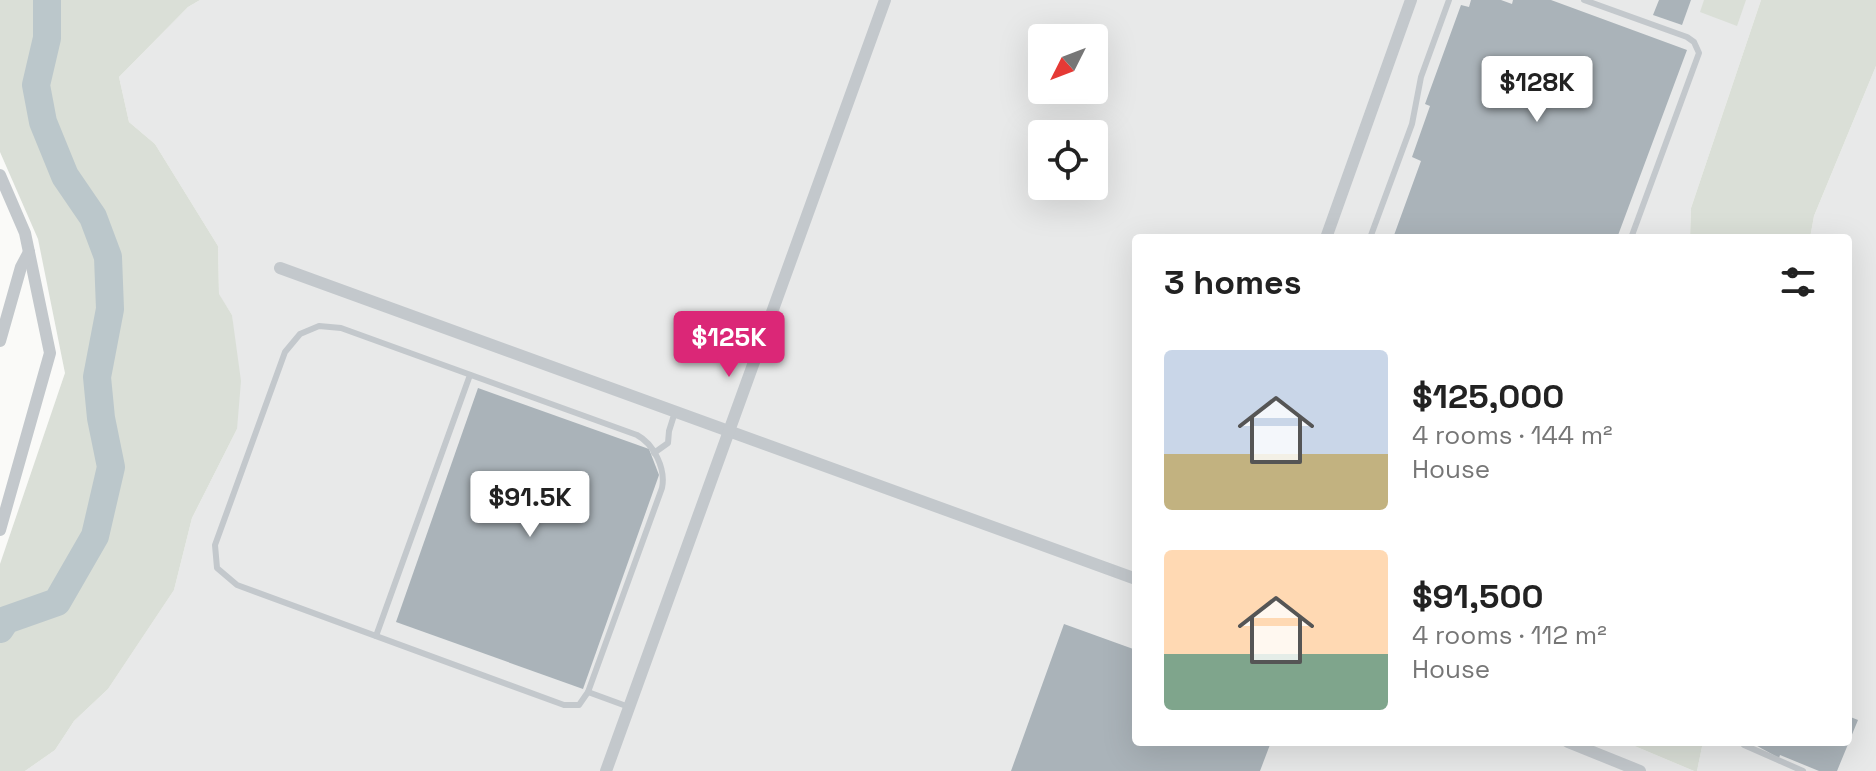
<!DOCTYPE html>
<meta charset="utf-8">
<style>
:root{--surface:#fff;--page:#f6f6f6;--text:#222;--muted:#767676;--accent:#db2777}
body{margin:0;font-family:"Space Grotesk",sans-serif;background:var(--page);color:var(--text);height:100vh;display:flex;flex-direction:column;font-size:30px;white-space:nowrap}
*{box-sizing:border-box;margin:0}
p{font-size:26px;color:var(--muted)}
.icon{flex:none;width:44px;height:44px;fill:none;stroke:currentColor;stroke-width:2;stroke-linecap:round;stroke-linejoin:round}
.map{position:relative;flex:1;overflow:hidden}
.panel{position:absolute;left:1132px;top:234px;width:720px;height:512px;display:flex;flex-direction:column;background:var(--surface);border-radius:8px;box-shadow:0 8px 32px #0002}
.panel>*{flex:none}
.needle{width:52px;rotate:228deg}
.tools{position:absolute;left:1028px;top:24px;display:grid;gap:16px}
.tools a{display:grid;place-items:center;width:80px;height:80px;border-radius:8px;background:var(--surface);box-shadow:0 8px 32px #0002;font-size:40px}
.price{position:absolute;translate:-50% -68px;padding:0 18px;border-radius:8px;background:#fff;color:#222;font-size:26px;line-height:52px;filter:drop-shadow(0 2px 4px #0008)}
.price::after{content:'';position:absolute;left:50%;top:48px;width:24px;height:18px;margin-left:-12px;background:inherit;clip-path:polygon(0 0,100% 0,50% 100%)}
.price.on{background:var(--accent);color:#fff}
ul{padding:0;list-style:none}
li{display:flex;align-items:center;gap:24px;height:200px;padding:0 32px}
li span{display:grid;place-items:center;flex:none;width:224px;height:160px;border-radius:8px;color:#555}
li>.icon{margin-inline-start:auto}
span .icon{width:96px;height:96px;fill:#fffc;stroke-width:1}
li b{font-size:34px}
h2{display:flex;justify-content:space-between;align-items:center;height:96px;padding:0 32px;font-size:34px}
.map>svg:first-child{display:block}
.built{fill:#e8e9e9;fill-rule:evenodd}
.green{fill:#dadfd7}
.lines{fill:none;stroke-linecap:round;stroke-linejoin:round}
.river{stroke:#bbc7cb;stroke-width:28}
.building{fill:#aab3b9}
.lane{stroke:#c3c8cc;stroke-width:6}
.street{stroke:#c3c8cc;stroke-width:12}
</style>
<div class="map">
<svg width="1876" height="771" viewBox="0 0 1876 771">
<rect width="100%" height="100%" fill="#fafaf8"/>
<!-- built -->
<g class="built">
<path d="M200 0H1761L1691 208 1690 238H1136V742H1625L1694 771H25L55 750 74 721 108 689 174 590 192 518 237 429 232 315 219 295 218 246 155 144 129 122 119 77 188 7ZM1042 38H1094V90H1042ZM1042 134H1094V186H1042Z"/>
<path d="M1876 66V771H1697L1703 742H1848V238H1810L1814 216Z"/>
</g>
<!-- green -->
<g class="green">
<path d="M0 0H200L188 7 119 77 129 122 155 144 218 246 219 294 232 315 241 381 237 429 192 518 174 590 108 689 74 721 55 750 25 771H0V564L65 373 38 239 0 152Z"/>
<path d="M1704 0H1746L1737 26 1700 12Z"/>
<path d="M1761 0H1876V66L1814 216 1810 238H1690L1691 208Z"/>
<path d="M1625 742H1703L1697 771H1694Z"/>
</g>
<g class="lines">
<!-- river -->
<path class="river" d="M0 629 6 620 57 602 95 536 111 467 101 418 97 377 110 309 108 257 93 217 65 176 43 122 36 85 47 38V0"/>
</g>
<!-- building -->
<g class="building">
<path d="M1471 0H1501L1512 4 1513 0H1551L1687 50 1617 238H1393L1421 161 1412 157 1430 106 1425 104 1461 5 1469 7Z"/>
<path d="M1659 0H1691L1682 25 1653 15Z"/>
<path d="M478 388 649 449 659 475 583 689 396 622Z"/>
<path d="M1064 624 1136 650V742H1271L1260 771H1011Z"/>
<path d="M1848 716 1858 720 1837 771H1819L1780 755 1779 758 1750 742H1848Z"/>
</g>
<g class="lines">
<!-- lane -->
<g class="lane">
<path d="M1584 0 1687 37 1694 42 1699 53 1631 238"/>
<path d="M1370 238 1412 124 1421 77 1449 0"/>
<path d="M319 326 341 328 637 435C654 444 666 469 662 488L588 692 579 705H564L237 585 217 568 215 545 285 352 300 334Z"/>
<path d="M654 453 668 443 669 431 675 412"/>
<path d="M376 636 470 375"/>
<path d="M588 692 629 707"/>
<path d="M1744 745 1803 771"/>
</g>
<!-- street -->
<g class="street">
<path d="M0 175 25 233 50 353 0 530"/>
<path d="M1326 238 1411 0"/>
<path d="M280 268 1136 579"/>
<path d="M0 341 21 267 29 252"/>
<path d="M1568 742 1640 771"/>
<path d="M606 771 885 0"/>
</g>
</g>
</svg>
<div class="tools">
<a><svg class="needle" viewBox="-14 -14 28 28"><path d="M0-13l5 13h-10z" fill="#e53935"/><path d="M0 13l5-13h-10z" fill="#767676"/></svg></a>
<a><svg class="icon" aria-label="locate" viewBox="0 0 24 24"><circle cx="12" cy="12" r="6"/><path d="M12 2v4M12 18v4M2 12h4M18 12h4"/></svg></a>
</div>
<b class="price" style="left:1537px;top:124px">$128K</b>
<b class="price on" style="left:729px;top:379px">$125K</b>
<b class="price" style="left:530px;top:539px">$91.5K</b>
<section class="panel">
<h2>3 homes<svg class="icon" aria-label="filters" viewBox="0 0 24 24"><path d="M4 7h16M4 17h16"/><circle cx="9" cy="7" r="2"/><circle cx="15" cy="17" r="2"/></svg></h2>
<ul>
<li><span style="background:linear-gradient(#c9d6e8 65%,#c2b280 0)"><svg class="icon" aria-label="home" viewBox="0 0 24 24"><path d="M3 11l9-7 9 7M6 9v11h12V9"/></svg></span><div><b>$125,000</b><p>4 rooms · 144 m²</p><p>House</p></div></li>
<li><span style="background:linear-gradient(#ffd9b3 65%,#7fa58c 0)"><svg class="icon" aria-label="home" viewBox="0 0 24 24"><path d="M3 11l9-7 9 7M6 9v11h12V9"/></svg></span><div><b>$91,500</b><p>4 rooms · 112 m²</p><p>House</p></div></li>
</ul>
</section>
</div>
